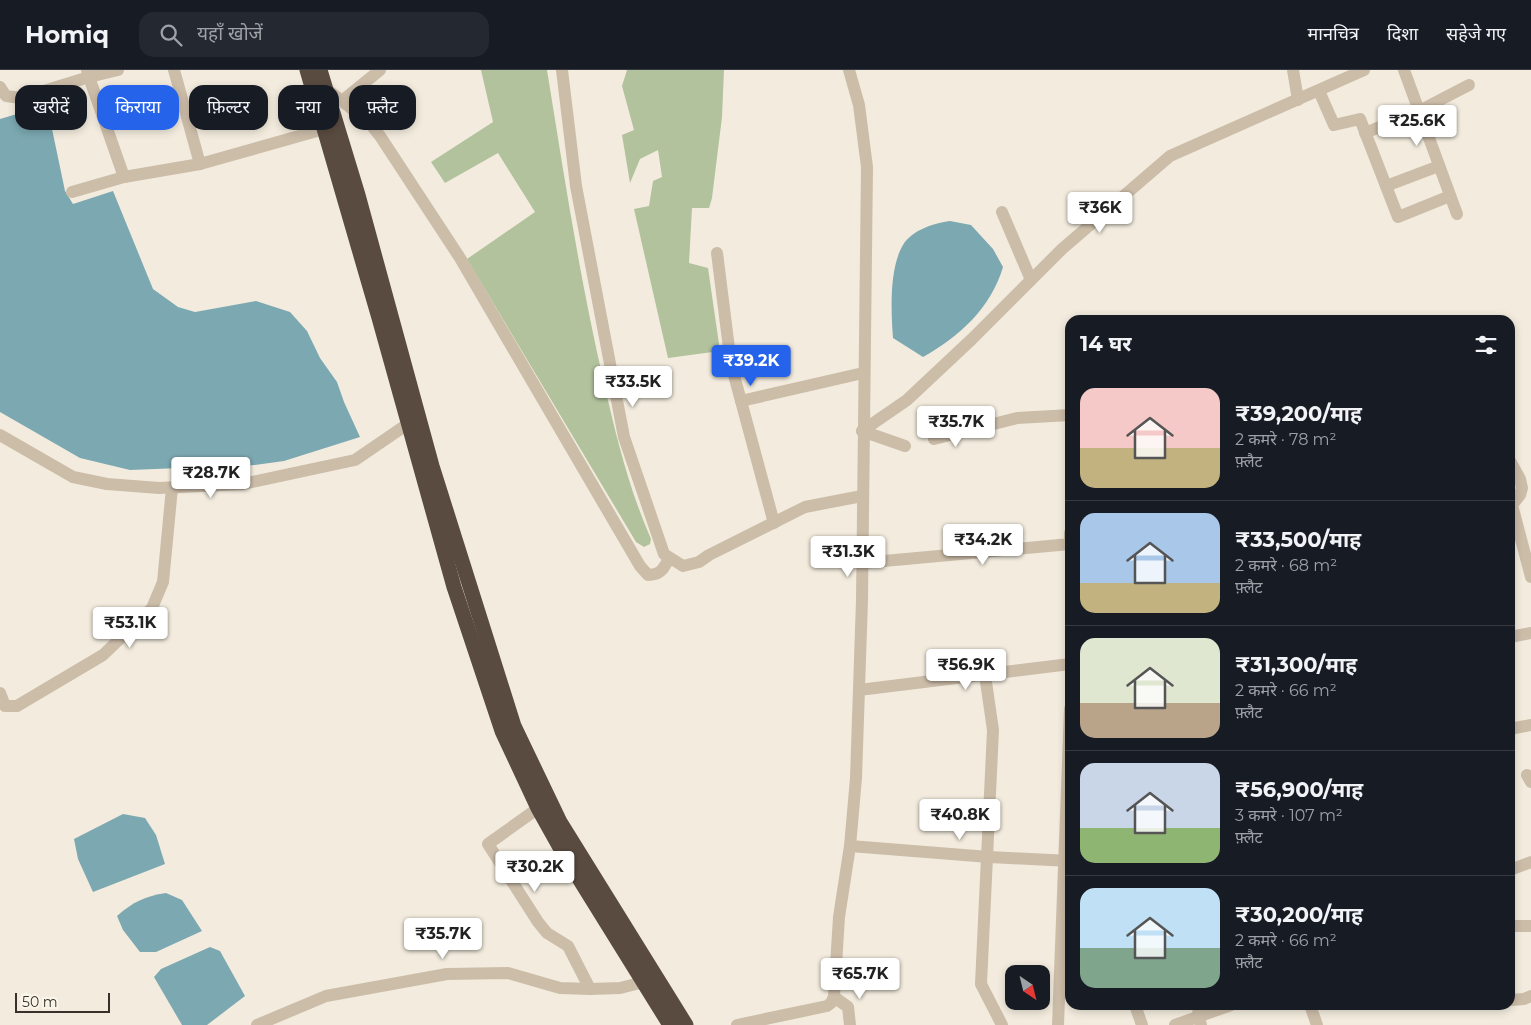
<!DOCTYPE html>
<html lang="hi">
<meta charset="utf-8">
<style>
:root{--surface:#171b24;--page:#242831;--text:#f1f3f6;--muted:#9ea1a6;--line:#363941;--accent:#2563eb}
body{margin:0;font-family:Montserrat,"Noto Sans Devanagari",sans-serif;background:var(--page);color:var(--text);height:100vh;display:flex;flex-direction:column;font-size:19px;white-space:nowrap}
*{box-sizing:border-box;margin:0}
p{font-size:16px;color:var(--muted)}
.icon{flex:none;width:28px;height:28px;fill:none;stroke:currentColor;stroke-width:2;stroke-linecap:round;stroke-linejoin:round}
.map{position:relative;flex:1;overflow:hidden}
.drawer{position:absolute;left:1065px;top:245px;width:450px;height:695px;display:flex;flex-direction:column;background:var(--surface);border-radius:15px;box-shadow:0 2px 8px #0003}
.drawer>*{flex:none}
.guide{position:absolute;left:15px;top:15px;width:475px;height:45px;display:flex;gap:10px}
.needle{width:32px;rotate:145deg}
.tools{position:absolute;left:1005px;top:895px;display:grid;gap:10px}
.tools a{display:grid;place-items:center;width:45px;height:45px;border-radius:10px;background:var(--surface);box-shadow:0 2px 8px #0003;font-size:25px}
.scale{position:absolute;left:15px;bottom:12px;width:95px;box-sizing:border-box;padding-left:5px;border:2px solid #393029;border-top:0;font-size:14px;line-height:18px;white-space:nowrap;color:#393029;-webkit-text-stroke:4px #faf5ea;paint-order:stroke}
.price{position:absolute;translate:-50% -42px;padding:0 11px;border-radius:5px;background:#fff;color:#222;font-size:16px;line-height:32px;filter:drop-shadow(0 1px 2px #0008)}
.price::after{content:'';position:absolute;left:50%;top:30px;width:15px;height:11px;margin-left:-8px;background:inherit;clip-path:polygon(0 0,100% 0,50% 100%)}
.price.active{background:var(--accent);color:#fff}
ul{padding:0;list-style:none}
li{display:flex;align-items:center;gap:15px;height:125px;padding:0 15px}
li+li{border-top:1px solid var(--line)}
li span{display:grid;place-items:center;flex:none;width:140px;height:100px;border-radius:15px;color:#555}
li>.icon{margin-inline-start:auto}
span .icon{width:60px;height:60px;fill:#fffc;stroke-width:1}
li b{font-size:21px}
h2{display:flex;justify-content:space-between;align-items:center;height:60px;padding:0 15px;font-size:21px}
.tag{padding:0 18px;border-radius:15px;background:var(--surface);box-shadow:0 2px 8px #0003;font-size:18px;line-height:45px}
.tag.active{background:var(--accent);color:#fff}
header{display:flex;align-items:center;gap:30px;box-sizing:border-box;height:70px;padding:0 25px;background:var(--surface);border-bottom:1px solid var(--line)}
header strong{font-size:24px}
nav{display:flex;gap:28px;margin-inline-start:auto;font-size:18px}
.search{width:350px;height:45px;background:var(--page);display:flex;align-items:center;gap:12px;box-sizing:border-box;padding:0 18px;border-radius:15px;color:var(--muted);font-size:19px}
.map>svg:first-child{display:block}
.green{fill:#b1c29d}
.water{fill:#7ca8b1}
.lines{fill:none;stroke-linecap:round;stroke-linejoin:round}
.minor{stroke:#ccbda9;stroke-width:12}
.highway{stroke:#5a4b40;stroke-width:15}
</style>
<header>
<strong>Homiq</strong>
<div class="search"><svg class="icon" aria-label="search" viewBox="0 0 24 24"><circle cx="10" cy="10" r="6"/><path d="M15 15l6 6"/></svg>यहाँ खोजें</div>
<nav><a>मानचित्र</a><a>दिशा</a><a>सहेजे गए</a></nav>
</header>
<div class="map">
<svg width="1531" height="955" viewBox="0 0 1531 955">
<rect width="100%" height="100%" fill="#f3ecde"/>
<!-- green -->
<g class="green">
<path d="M481 0H547C564 105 580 210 604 313 616 366 629 419 651 469L650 474 644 477 636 472 467 189 535 142 498 83 445 113 431 92 493 52Z"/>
<path d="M627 0H724L722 47 712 128 709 138H692L689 193 708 198 720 281 668 288 634 139 649 136 653 111 662 107 658 80 640 89 630 113 622 65 634 60 622 16Z"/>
</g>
<!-- water -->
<g class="water">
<path d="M47 35 65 121 73 134 113 121 153 219 178 237 195 242 256 231 290 242 307 261 320 288 337 312 344 332 360 367 284 391 255 395 130 400 80 388 0 342V49Z"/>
<path d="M950 151 971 155 993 179 1003 197C991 238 959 267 923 287L893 268C891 242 889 198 903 175 912 160 934 153 950 151Z"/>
<path d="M123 744 145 748 156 765 165 794 93 822 78 789 74 769Z"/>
<path d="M166 823 182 830 202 861 156 882H140L123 860 117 846C133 832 145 826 166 823Z"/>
<path d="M210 877 220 881 245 926 207 955H182L154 907 161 899Z"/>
</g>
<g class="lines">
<!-- minor -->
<g class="minor">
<path d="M118 0 89 7 124 107 200 94 174 0"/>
<path d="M562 0 576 116 624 367 664 484 683 496 699 492 709 485 805 437 862 426"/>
<path d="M1293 0 1298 30"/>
<path d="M1404 0 1457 144"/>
<path d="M0 17 6 26 21 28 89 7 87 0"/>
<path d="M325 18 369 52 380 66 460 188 640 496 648 505C660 505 664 499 669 488"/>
<path d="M1319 21 1334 55 1360 49 1398 147 1450 126"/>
<path d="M342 31 380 0"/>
<path d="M1365 63 1419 41 1469 15"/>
<path d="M200 94 324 59"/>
<path d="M1386 116 1439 96"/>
<path d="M72 122 124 107"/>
<path d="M1002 142 1031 210"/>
<path d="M717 183 731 294 774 453"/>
<path d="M741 331 863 303"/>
<path d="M862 361 907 330 972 269 1062 179 1170 86 1364 0"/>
<path d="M862 361 905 376"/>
<path d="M0 365 73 407 107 414 159 418 243 414 355 390 415 349"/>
<path d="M934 369 1017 348 1070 345"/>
<path d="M1510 391 1520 409 1522 418 1520 425 1512 435 1531 507"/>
<path d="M862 493 1070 474V463"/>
<path d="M1510 567 1531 563"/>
<path d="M985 605 993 660 981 914 1002 955"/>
<path d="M859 620 1070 594"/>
<path d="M0 623 5 636H17L103 585 152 538 163 512 172 418"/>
<path d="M1510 659 1531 655"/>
<path d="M1527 705 1531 712"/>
<path d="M544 734 488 774 538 852 547 863 568 876 590 919"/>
<path d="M850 776 989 787 1070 791"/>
<path d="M1510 800 1531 792"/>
<path d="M1510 856H1531"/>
<path d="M834 927 848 937 850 955"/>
<path d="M1510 930 1524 929 1531 926"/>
<path d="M1135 935 1142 955"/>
<path d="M1199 935 1198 945 1201 955"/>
<path d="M1310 935 1317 955"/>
<path d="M257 955 326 926 447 904 508 903 560 918 590 919 620 918 644 912"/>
<path d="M737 955 827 936 831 933 834 927 839 847 850 776 856 708 862 530 867 97 859 35 849 0"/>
<path d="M1058 955 1070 639"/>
<path d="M1175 955 1231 935"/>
</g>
<!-- highway -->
<g class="highway">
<path d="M307 0 379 248 454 517 502 661 538 738 562 781 670 955"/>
<path d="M320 0 358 125 432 396 514 656 560 752 686 955"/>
</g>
</g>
</svg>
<div class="tools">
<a><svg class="needle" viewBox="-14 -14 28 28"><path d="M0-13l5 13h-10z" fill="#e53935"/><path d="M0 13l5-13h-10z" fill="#9ea1a6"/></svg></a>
</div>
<div class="scale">50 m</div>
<b class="price" style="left:1417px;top:77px">₹25.6K</b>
<b class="price" style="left:1100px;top:164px">₹36K</b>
<b class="price active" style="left:751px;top:317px">₹39.2K</b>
<b class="price" style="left:633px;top:338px">₹33.5K</b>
<b class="price" style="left:956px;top:378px">₹35.7K</b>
<b class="price" style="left:211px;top:429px">₹28.7K</b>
<b class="price" style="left:983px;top:496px">₹34.2K</b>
<b class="price" style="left:848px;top:508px">₹31.3K</b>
<b class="price" style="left:130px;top:579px">₹53.1K</b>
<b class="price" style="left:966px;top:621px">₹56.9K</b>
<b class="price" style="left:960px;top:771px">₹40.8K</b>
<b class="price" style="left:535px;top:823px">₹30.2K</b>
<b class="price" style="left:443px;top:890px">₹35.7K</b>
<b class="price" style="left:860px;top:930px">₹65.7K</b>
<div class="guide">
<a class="tag">खरीदें</a>
<a class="tag active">किराया</a>
<a class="tag">फ़िल्टर</a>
<a class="tag">नया</a>
<a class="tag">फ़्लैट</a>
</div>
<section class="drawer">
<h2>14 घर<svg class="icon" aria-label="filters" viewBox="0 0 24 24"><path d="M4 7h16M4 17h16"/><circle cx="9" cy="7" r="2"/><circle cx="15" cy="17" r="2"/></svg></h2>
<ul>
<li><span style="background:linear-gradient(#f6c9c9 60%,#c2b280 0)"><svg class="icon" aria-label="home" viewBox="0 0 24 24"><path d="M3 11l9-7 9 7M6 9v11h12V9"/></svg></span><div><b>₹39,200/माह</b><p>2 कमरे · 78 m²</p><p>फ़्लैट</p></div></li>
<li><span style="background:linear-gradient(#a9c7e8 70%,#c2b280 0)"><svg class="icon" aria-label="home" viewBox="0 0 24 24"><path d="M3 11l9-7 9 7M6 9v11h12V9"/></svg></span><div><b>₹33,500/माह</b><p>2 कमरे · 68 m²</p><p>फ़्लैट</p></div></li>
<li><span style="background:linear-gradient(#dfe7d0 65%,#b9a48a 0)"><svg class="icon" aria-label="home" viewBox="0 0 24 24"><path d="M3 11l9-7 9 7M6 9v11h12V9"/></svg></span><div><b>₹31,300/माह</b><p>2 कमरे · 66 m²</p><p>फ़्लैट</p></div></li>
<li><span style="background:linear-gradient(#c9d6e8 65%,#8fb573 0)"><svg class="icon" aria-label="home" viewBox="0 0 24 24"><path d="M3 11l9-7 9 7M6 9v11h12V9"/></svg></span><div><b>₹56,900/माह</b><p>3 कमरे · 107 m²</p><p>फ़्लैट</p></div></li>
<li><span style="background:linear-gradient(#bfe0f5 60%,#7fa58c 0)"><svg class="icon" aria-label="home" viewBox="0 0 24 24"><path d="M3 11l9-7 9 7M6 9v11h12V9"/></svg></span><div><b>₹30,200/माह</b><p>2 कमरे · 66 m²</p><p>फ़्लैट</p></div></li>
</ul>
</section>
</div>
